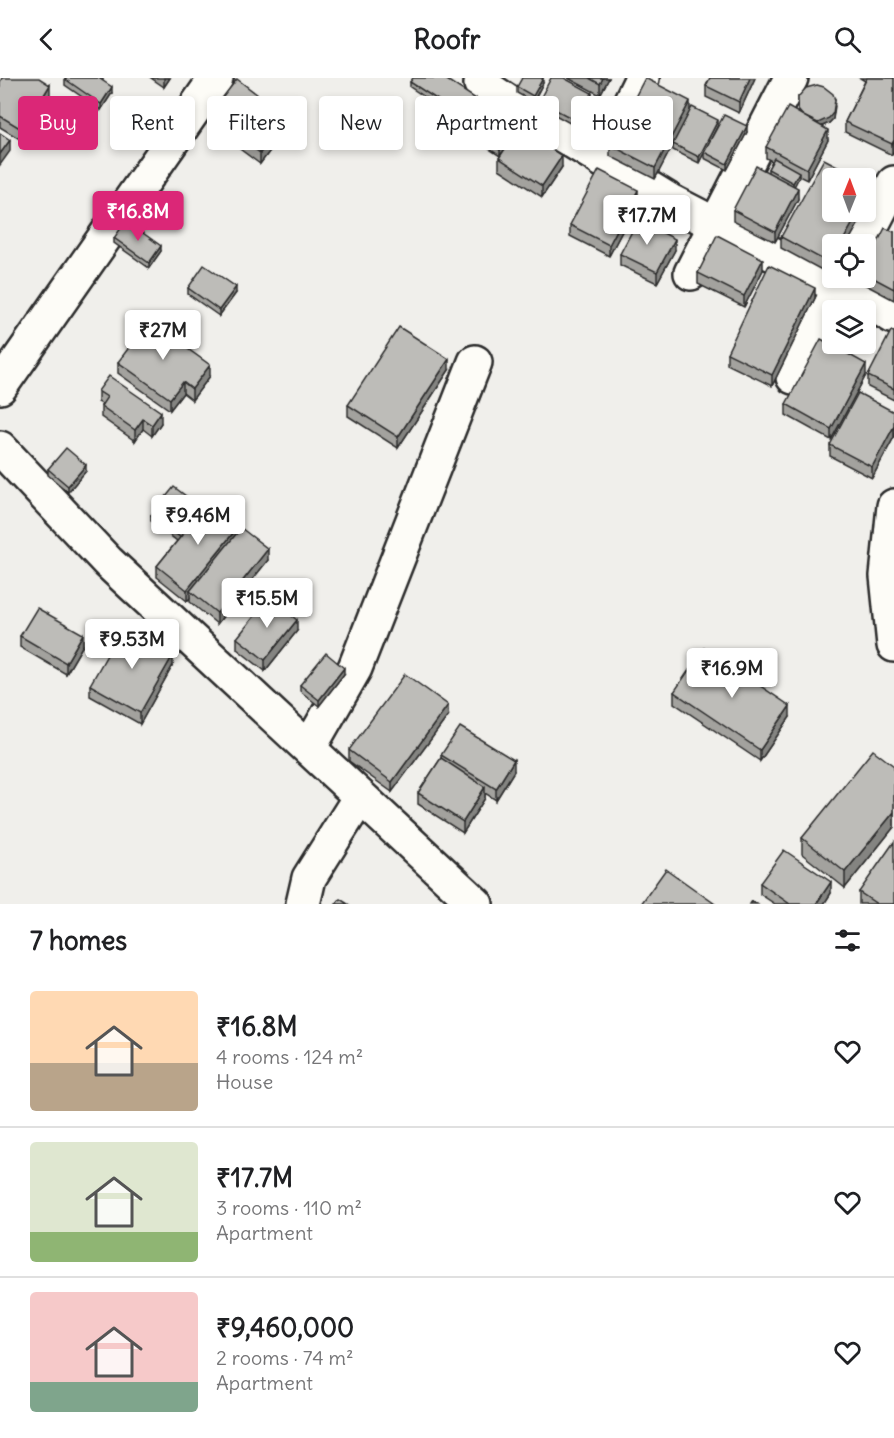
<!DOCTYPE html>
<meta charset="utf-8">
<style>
:root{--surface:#fff;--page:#f2f2f2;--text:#202124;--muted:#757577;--line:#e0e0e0;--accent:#db2777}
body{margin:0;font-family:Delius,sans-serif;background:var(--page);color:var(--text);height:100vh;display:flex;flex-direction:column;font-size:22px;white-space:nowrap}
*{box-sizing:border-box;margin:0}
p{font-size:20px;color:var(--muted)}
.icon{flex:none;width:33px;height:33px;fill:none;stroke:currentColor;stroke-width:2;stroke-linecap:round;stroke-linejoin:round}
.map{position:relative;height:826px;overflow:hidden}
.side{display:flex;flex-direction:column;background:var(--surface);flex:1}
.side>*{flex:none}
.banner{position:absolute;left:18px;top:18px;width:858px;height:54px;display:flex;gap:12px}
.needle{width:39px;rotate:1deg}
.fabs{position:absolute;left:822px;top:90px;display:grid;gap:12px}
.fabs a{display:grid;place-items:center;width:54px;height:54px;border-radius:6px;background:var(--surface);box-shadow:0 3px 9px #0003;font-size:30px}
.price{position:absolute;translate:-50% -51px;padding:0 14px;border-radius:6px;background:#fff;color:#222;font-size:20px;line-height:39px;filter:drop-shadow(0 2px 3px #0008)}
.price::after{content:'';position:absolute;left:50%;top:36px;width:18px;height:14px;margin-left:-9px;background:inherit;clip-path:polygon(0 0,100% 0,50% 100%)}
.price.on{background:var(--accent);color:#fff}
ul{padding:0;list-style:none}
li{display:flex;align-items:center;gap:18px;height:150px;padding:0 30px}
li+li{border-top:2px solid var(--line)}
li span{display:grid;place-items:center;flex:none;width:168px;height:120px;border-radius:6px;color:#555}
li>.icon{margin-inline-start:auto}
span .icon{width:72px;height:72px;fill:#fffc;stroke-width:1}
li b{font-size:26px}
h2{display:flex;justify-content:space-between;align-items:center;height:72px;padding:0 30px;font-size:26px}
.tag{padding:0 21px;border-radius:6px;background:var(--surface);box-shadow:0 3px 9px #0003;font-size:21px;line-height:54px}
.tag.on{background:var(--accent);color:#fff}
header{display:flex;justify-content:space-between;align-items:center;height:78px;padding:0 30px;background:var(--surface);font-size:27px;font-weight:800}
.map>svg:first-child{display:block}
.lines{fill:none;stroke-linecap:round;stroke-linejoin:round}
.street-casing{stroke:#2b2b2b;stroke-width:38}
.street{stroke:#fdfcf7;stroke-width:33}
.wall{fill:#a3a29e;stroke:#2b2b2b;stroke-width:1.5}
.shaded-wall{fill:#848481;stroke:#2b2b2b;stroke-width:1.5}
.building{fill:#bdbcb8;stroke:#2b2b2b;stroke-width:1.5}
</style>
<header><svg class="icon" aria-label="back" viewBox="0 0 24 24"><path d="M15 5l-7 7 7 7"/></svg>Roofr<svg class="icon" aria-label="search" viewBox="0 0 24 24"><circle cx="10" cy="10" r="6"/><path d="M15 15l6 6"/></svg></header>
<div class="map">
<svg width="894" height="826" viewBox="0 0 894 826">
<rect width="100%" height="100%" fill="#f0efeb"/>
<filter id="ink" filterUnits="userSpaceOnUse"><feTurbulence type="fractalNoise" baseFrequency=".0167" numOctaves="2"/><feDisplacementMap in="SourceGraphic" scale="12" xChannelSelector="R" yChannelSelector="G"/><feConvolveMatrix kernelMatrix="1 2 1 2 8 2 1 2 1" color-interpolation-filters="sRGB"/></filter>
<g filter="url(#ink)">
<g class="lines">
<defs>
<g id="street">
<path d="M483 0 481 6 505 22 672 124 815 198 841 208 894 239"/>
<path d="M602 82 642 0"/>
<path d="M862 166 894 105"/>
<path d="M691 195 791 0"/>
<path d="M793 299 845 200"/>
<path d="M0 309 216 0"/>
<path d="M0 370 108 484 476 826"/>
<path d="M894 428 887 498 894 567"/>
<path d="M309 670 355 590 475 284"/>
<path d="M303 826 309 800 360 719"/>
</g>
</defs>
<!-- street casing -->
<use href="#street" class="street-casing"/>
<!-- street -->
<use href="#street" class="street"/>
</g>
<!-- wall -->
<g class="wall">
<path d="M103 0V3L112 15 101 32 65 7V1Z"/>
<path d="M151 0H170L164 9Z"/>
<path d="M568 0H609L600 17Z"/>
<path d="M710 0H755L739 35 706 19V8Z"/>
<path d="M860 0H894V73L892 77 845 54V44L865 3Z"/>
<path d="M0 4 50 18 23 63 0 49Z"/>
<path d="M410 4 476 27 464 45 410 9Z"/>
<path d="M543 5 533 24 517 15V9Z"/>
<path d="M798 19 835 28 833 41 829 45 822 48 828 62 807 102 799 98 794 108 798 121 775 164 733 143V132L768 95V91L772 83 766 80V69L798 35Z"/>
<path d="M592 21 577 49 539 28V23Z"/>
<path d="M690 33 718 47 747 54 727 92 704 80V74L699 85 673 72V66L655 101 610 78V67Z"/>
<path d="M209 37 287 50 260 86 209 48Z"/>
<path d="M465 49 517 53 500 78 465 55Z"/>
<path d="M499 80 562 89 542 119 499 91Z"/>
<path d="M638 123 609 178 570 158V147Z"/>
<path d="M832 134H865L847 166H832L831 197 781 170V159Z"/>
<path d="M894 154V222L862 205V200H866V187Z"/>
<path d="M114 160 161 173 149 190 114 165Z"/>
<path d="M675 172 657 205 620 187V176Z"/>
<path d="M763 192 744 229 698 206V195Z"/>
<path d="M188 210 236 215 219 238 188 216Z"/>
<path d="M815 220 772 308 727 286V275Z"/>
<path d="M894 254V322L868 309V298Z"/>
<path d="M118 284 210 298 192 322 183 315 170 332 118 295Z"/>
<path d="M449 292 398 370 348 338V327Z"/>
<path d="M866 297 831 362 786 337V326Z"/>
<path d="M98 313 161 345 152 358 143 351 135 363 101 339V328L102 326 98 324Z"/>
<path d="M894 334V359L872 400 830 378V367Z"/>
<path d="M48 391 86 393 68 414 48 397Z"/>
<path d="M203 431 238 453 268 482 217 546 190 524V520L187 523 157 499V488L177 463 151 443V437Z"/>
<path d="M297 553 265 593 237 571V560Z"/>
<path d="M20 558 83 567 66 596 20 569Z"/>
<path d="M173 587 140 646 90 618V607Z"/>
<path d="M344 596 319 628 300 613V607Z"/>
<path d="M674 614 790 639 760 683 674 625Z"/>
<path d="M448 638 392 714 349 683V672Z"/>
<path d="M441 677 514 693 496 722 485 715V720L463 755 418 726V715L441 680Z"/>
<path d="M894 688V749L845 810 802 776V760Z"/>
<path d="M760 805 831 815 824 826H775L760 816Z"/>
<path d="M859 814 894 826H859Z"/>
</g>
<!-- shaded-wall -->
<g class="shaded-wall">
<path d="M164 0H170L164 9Z"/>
<path d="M543 0V5L533 24V18Z"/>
<path d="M603 0H609L600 17V6Z"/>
<path d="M750 0H755L739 35V24Z"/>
<path d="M50 7V18L23 63V52Z"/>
<path d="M112 9V15L101 32V26Z"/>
<path d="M592 15V21L577 49V43Z"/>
<path d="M476 21V27L464 45V39Z"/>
<path d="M835 22 833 41 829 45 818 50V45Z"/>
<path d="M690 23V34L655 101V90Z"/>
<path d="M287 39V50L260 86V75Z"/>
<path d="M718 42V47L699 85V79Z"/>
<path d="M517 47V53L500 78V72Z"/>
<path d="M747 48V54L727 92V86Z"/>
<path d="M828 52V62L807 102V91Z"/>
<path d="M10 62V73L0 87V76Z"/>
<path d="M894 62V73L892 77V66Z"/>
<path d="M562 78V89L542 119V108Z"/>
<path d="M799 94V99L793 111V105Z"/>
<path d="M873 108V119L866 133V122Z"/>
<path d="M798 110V121L775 164V154Z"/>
<path d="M638 112V123L609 178V167Z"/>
<path d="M859 134H865L847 166H841Z"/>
<path d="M675 161V172L657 205V194Z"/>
<path d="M161 168V173L149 190V185Z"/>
<path d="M763 181V192L744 229V218Z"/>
<path d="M832 183V194L831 197V186Z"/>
<path d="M236 209V215L219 238V232Z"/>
<path d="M815 210V220L772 308V297Z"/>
<path d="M449 281V292L398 370V359Z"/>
<path d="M866 286V297L831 362V351Z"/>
<path d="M210 287V298L192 322V311Z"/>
<path d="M183 304V315L170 332V321Z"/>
<path d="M161 334V345L152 358V347Z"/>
<path d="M143 341V351L135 363V352Z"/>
<path d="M894 348V359L872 400V389Z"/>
<path d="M86 387V393L68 414V408Z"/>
<path d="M238 449V460L190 513V520L187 523V512Z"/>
<path d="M268 471V482L217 546V535Z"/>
<path d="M297 542V553L265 593V582Z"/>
<path d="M83 556V567L66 596V585Z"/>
<path d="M173 577V587L140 646V635Z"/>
<path d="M344 590V596L319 628V622Z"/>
<path d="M448 627V638L392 714V704Z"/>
<path d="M790 628V639L760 683V672Z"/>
<path d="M514 682V693L496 722V711Z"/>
<path d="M485 709V720L463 755V744Z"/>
<path d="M894 734V749L845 810V794Z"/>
<path d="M831 804V815L824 826H816Z"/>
</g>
<!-- building -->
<g class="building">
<path d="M2 0H39L50 7 23 52 0 38V4Z"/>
<path d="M66 0H101L100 1 112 9 101 26 65 1Z"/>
<path d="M413 0H444L476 21 464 39 410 4Z"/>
<path d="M522 0H543L533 18 517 9Z"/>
<path d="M551 0H564L592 15 577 43 539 23Z"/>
<path d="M589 0H603L600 6Z"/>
<path d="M645 0 690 23 655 90 610 67Z"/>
<path d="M710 0H750L739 24 706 8Z"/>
<path d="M867 0H894V62L892 66 845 44Z"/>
<path d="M237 1 287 39 260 75 209 37Z"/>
<path d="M817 7 824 9 833 16 835 22 833 35 829 40 818 45 803 38 798 32V19L806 10Z"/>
<path d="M481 25 517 47 500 72 465 49Z"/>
<path d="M692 29 718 42 699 79 673 66Z"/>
<path d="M788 29 828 52 807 91 766 69Z"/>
<path d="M724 37 747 48 727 86 704 74Z"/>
<path d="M519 50 562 78 542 108 499 80Z"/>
<path d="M0 55 10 62 0 76Z"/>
<path d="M774 80 799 94 793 105 768 91Z"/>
<path d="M824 81 860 100H832V134H859L841 166H832V183L831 186 781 159Z"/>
<path d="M756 88 798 110 775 154 733 132Z"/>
<path d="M599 92 638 112 609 167 570 147Z"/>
<path d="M866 103 873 108 866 122Z"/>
<path d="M638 142 675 161 657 194 620 176Z"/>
<path d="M126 143 161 168 149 185 114 160Z"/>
<path d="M885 150 894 154V211L866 196V187Z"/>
<path d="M717 157 763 181 744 218 698 195Z"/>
<path d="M204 187 236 209 219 232 188 210Z"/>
<path d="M769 187 815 210 772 297 727 275Z"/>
<path d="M149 243 210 287 192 311 183 304 170 321 118 284Z"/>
<path d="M399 249 449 281 398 359 348 327Z"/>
<path d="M891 253 894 254V311L868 298Z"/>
<path d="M821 261 866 286 831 351 786 326Z"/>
<path d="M109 298 161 334 152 347 143 341 135 352 101 328 107 319 98 313Z"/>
<path d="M858 315 894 334V348L872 389 830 367Z"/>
<path d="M66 370 86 387 68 408 48 391Z"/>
<path d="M174 409 203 431 180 459 151 437Z"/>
<path d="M208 425 238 449 187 512 157 488Z"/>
<path d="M241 450 268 471 217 535 190 513Z"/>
<path d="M269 520 297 542 265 582 237 560Z"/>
<path d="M37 530 83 556 66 585 20 558Z"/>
<path d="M123 549 173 577 140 635 90 607Z"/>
<path d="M704 570 790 628 760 672 674 614Z"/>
<path d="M326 575 344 590 319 622 300 607Z"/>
<path d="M405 596 448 627 392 704 349 672Z"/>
<path d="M460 649 514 682 496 711 441 677Z"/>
<path d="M873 672 894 688V734L845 794 802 760Z"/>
<path d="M441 680 485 709 463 744 418 715Z"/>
<path d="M894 764V826H877L859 814Z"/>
<path d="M784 772 831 804 816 826H790L760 805Z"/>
<path d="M666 791 715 826H641Z"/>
<path d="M340 821 348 826H336Z"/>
<path d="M752 823 757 826H750Z"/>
</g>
</g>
</svg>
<div class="fabs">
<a><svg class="needle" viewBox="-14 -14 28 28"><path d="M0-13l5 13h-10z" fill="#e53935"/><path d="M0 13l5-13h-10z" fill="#757577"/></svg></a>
<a><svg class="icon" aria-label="locate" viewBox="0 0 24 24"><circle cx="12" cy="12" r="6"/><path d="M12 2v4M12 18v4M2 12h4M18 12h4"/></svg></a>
<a><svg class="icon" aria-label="layers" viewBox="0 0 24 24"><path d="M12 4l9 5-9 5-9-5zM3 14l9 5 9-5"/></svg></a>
</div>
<b class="price on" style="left:138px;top:164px">₹16.8M</b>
<b class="price" style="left:647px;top:168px">₹17.7M</b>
<b class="price" style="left:163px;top:283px">₹27M</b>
<b class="price" style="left:198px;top:468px">₹9.46M</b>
<b class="price" style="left:267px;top:551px">₹15.5M</b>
<b class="price" style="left:132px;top:592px">₹9.53M</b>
<b class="price" style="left:732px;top:621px">₹16.9M</b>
<div class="banner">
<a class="tag on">Buy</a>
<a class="tag">Rent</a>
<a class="tag">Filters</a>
<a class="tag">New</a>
<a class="tag">Apartment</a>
<a class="tag">House</a>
</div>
</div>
<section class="side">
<h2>7 homes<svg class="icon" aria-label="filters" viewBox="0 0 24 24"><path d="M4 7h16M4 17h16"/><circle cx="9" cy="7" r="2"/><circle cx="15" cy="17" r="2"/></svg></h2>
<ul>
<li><span style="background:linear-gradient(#ffd9b3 60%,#b9a48a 0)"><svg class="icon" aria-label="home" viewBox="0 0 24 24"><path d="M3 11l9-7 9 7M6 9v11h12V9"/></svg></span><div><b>₹16.8M</b><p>4 rooms · 124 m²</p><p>House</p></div><svg class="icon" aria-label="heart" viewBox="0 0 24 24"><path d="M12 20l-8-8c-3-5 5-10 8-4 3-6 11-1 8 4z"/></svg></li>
<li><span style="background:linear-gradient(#dfe7d0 75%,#8fb573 0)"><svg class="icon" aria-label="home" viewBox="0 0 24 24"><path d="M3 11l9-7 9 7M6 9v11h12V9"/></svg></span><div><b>₹17.7M</b><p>3 rooms · 110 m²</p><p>Apartment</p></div><svg class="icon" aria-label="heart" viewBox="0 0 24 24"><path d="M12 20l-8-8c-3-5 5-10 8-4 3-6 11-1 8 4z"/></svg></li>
<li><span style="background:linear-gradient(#f6c9c9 75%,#7fa58c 0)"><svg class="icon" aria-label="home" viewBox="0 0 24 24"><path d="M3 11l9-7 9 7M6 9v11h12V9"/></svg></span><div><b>₹9,460,000</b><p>2 rooms · 74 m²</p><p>Apartment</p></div><svg class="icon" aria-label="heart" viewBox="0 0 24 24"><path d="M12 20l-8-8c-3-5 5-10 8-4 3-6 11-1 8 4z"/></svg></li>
</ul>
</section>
